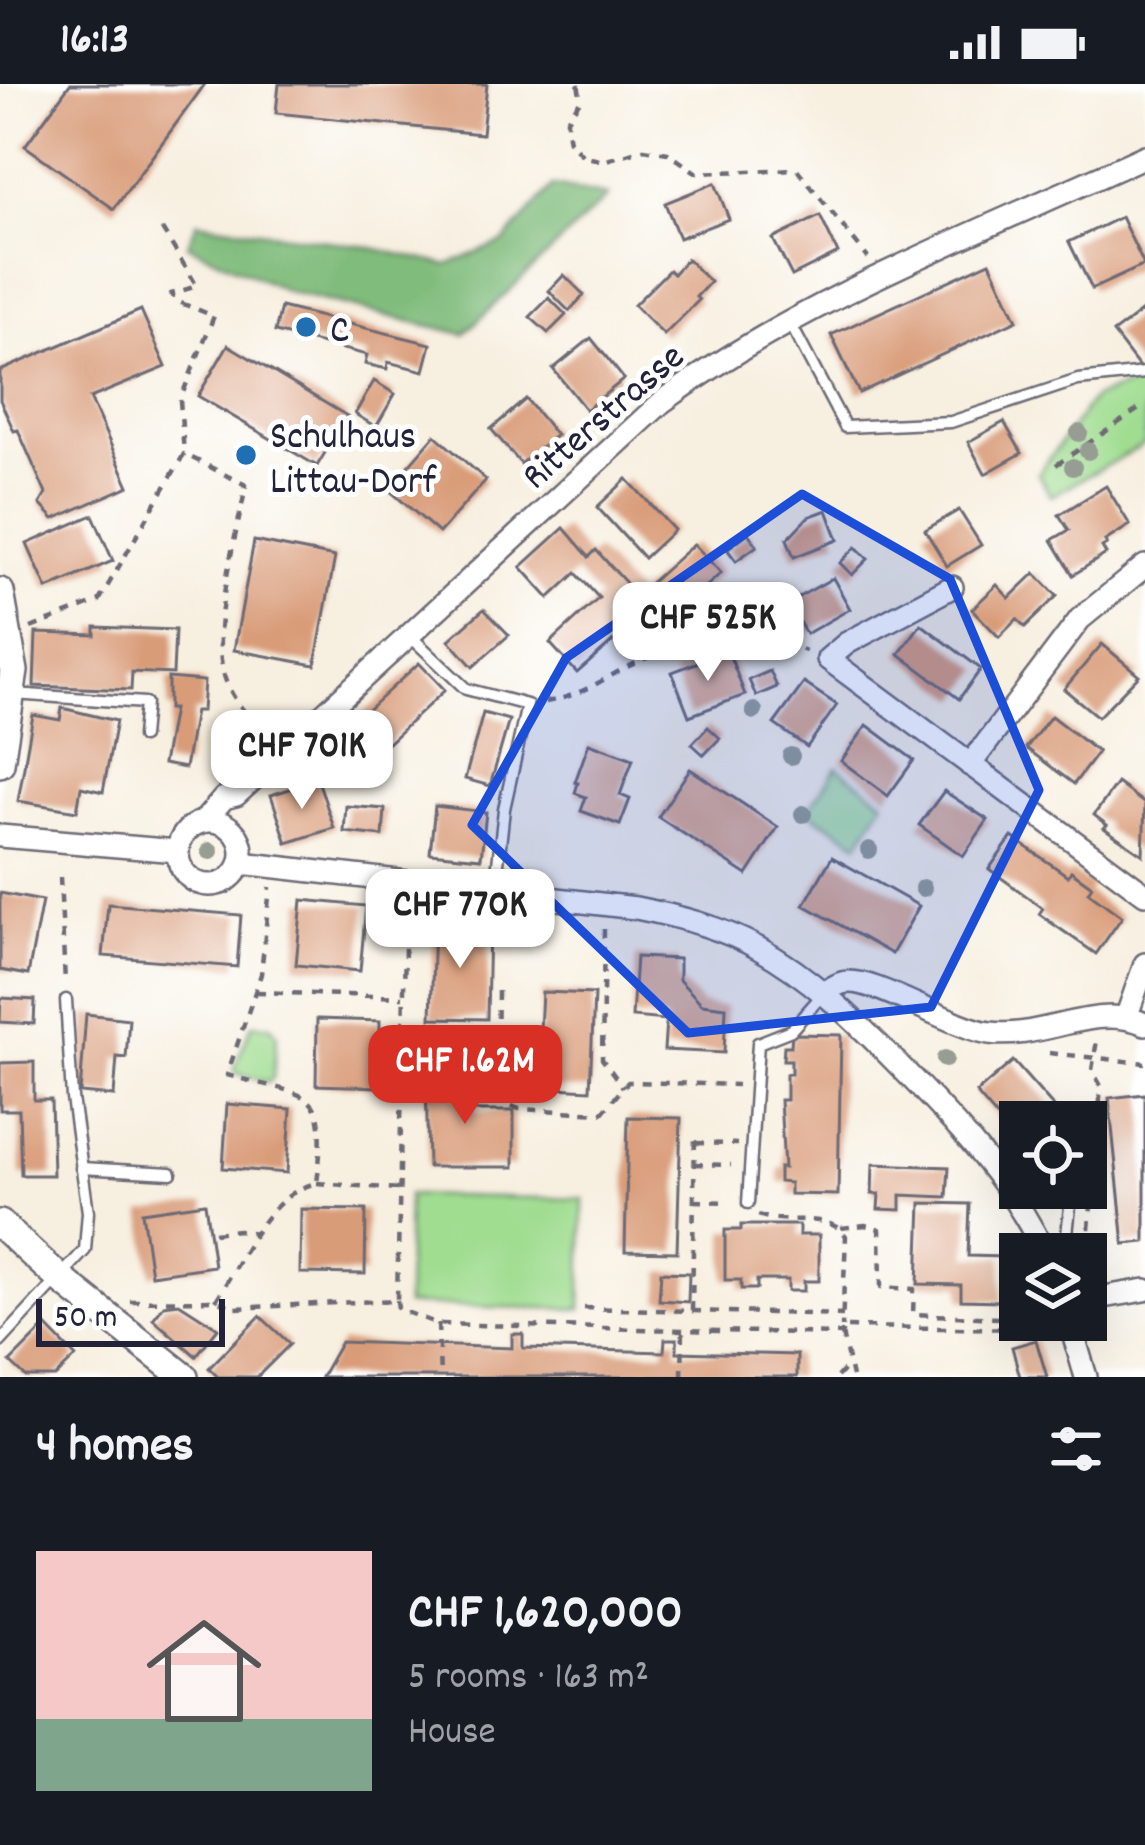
<!DOCTYPE html>
<meta charset="utf-8">
<style>
:root{--surface:#171b24;--page:#242831;--text:#f1f3f6;--muted:#9ea1a6;--accent:#d93025}
body{margin:0;font-family:Dekko,sans-serif;background:var(--page);color:var(--text);height:100vh;display:flex;flex-direction:column;font-size:45px;white-space:nowrap}
*{box-sizing:border-box;margin:0}
p{font-size:39px;color:var(--muted)}
.icon{flex:none;width:66px;height:66px;fill:none;stroke:currentColor;stroke-width:2;stroke-linecap:round;stroke-linejoin:round}
.map{position:relative;height:1293px;overflow:hidden}
.drawer{display:flex;flex-direction:column;background:var(--surface);flex:1}
.drawer>*{flex:none}
.fabs{position:absolute;left:999px;top:1017px;display:grid;gap:24px}
.fabs a{display:grid;place-items:center;width:108px;height:108px;border-radius:0px;background:var(--surface);box-shadow:0 12px 48px #0002;font-size:60px}
.scale{position:absolute;left:36px;bottom:30px;width:189px;box-sizing:border-box;padding-left:12px;border:6px solid #22223b;border-top:0;font-size:33px;line-height:42px;white-space:nowrap;color:#22223b;-webkit-text-stroke:9px #fff;paint-order:stroke}
.price{position:absolute;translate:-50% -102px;padding:0 27px;border-radius:24px;background:#fff;color:#222;font-size:39px;line-height:78px;filter:drop-shadow(0 3px 6px #0008)}
.price::after{content:'';position:absolute;left:50%;top:72px;width:36px;height:27px;margin-left:-18px;background:inherit;clip-path:polygon(0 0,100% 0,50% 100%)}
.price.selected{background:var(--accent);color:#fff}
ul{padding:0;list-style:none}
li{display:flex;align-items:center;gap:36px;height:300px;padding:0 36px}
li span{display:grid;place-items:center;flex:none;width:336px;height:240px;border-radius:0px;color:#555}
li>.icon{margin-inline-start:auto}
span .icon{width:144px;height:144px;fill:#fffc;stroke-width:1}
li b{font-size:51px}
h2{display:flex;justify-content:space-between;align-items:center;height:144px;padding:0 36px;font-size:51px}
.status{display:flex;justify-content:space-between;align-items:center;height:84px;padding:0 60px;background:var(--surface);direction:ltr}
.status svg{height:33px;fill:currentColor}
.map>svg:first-child{display:block}
.green{fill:#a0dd91;stroke:#618066;stroke-width:3}
.forest{fill:#80bc7b;stroke:#516f5b;stroke-width:3}
.building{fill:#d99c79}
.lines{fill:none;stroke-linecap:round;stroke-linejoin:round}
.service-casing{stroke:#6d6a74;stroke-width:15}
.minor-casing{stroke:#6d6a74;stroke-width:26}
.tertiary-casing{stroke:#6d6a74;stroke-width:32}
.path{stroke:#6d6a74;stroke-width:4.5;stroke-dasharray:9 9;stroke-linecap:butt}
.service{stroke:#fff;stroke-width:10}
.minor{stroke:#fff;stroke-width:21}
.tertiary{stroke:#fff;stroke-width:27}
.tree{fill:#979d93}
.marked{fill:#1d4ed8;fill-opacity:0.2;stroke:#1d4ed8;stroke-width:9;stroke-linejoin:round}
.poi-dot{fill:#1f6fb2;stroke:#fff;stroke-width:4.5}
.labels{text-anchor:middle;stroke-width:10;stroke-linejoin:round;paint-order:stroke}
.poi-label{font-size:39px;fill:#22223b;stroke:#fff;text-anchor:start}
.street-label{font-size:39px;fill:#22223b;stroke:#fff}
</style>
<div class="status"><b>16:13</b><svg viewBox="0 0 49 12"><path d="M0 12V9h3v3zM5 12V6h3v6zM10 12V3h3v9zM15 12V0h3v12zM26 1h20v11H26zM47 4h2v5h-2z"/></svg></div>
<div class="map">
<svg width="1145" height="1293" viewBox="0 0 1145 1293">
<rect width="100%" height="100%" fill="#fff"/>
<filter id="ink" filterUnits="userSpaceOnUse"><feTurbulence type="fractalNoise" baseFrequency=".00833" numOctaves="2"/><feDisplacementMap in="SourceGraphic" scale="24" xChannelSelector="R" yChannelSelector="G"/><feConvolveMatrix kernelMatrix="1 2 1 2 8 2 1 2 1" color-interpolation-filters="sRGB"/></filter>
<filter id="wash" filterUnits="userSpaceOnUse"><feTurbulence type="fractalNoise" baseFrequency=".004" numOctaves="4" result="noise"/><feDisplacementMap in="SourceGraphic" scale="48" xChannelSelector="R" yChannelSelector="G"/><feGaussianBlur stdDeviation="2.7" result="paint"/><feColorMatrix in="noise" values="0 0 0 0 0 0 0 0 0 0 0 0 0 0 0 0 0 1.4 0 .05"/><feComposite in="paint" operator="in"/></filter>
<g filter="url(#wash)">
<rect width="100%" height="100%" fill="#f7efdf"/>
<!-- green -->
<g class="green">
<path d="M1145 296V360L1051 412 1038 390 1093 314Z"/>
<path d="M837 683 884 717 859 759 807 727Z"/>
<path d="M252 940 271 942 277 951 273 994 268 998 238 990 234 985Z"/>
<path d="M408 1111 583 1115 581 1225 406 1221Z"/>
</g>
<!-- forest -->
<path class="forest" d="M553 102 608 112 464 250 289 208 188 161 197 138 363 162 447 181 504 158Z"/>
<g id="blocks">
<!-- building -->
<g class="building">
<path d="M70 0H205L114 125 25 62Z"/>
<path d="M279 0H487L482 50 276 29Z"/>
<path d="M715 99 729 135 679 154 665 119Z"/>
<path d="M820 132 838 169 792 192 773 155Z"/>
<path d="M1121 133 1144 181 1092 205 1069 158Z"/>
<path d="M687 175 710 198 696 213 699 216 664 251 634 221 669 186 673 190Z"/>
<path d="M990 178 1017 236 859 309 831 251Z"/>
<path d="M564 191 584 211 569 227 549 207Z"/>
<path d="M549 214 566 231 548 249 530 233Z"/>
<path d="M281 223 431 260 424 287 388 278 387 285 365 280 367 271 275 248Z"/>
<path d="M1145 225V285L1142 287 1113 249Z"/>
<path d="M141 226 166 283 90 314 129 402 54 435 40 420 46 410 18 346 14 347 0 316V287Z"/>
<path d="M591 254 624 295 586 326 553 285Z"/>
<path d="M228 261 347 332 317 382 198 312Z"/>
<path d="M374 297 395 310 376 343 355 330Z"/>
<path d="M526 315 556 351 521 380 491 345Z"/>
<path d="M1004 338 1022 369 985 390 968 358Z"/>
<path d="M435 351 486 396 439 449 388 405Z"/>
<path d="M627 395 674 446 644 474 597 423Z"/>
<path d="M1106 402 1130 441 1105 457 1107 460 1102 463 1106 470 1073 491 1052 456 1069 446 1059 431Z"/>
<path d="M827 426 838 456 794 473 787 455 808 433Z"/>
<path d="M959 426 981 461 947 482 925 446Z"/>
<path d="M93 431 113 477 47 505 27 460Z"/>
<path d="M564 444 589 473 596 466 637 511 694 460 721 489 664 541 655 531 632 552 626 546 577 589 550 559 599 514 576 489 549 514 521 483Z"/>
<path d="M748 449 757 462 736 477 727 465Z"/>
<path d="M254 457 335 473 315 581 234 566Z"/>
<path d="M856 463 868 475 852 491 840 479Z"/>
<path d="M1035 489 1057 512 1025 543 1017 535 999 553 972 525 997 501 1009 514Z"/>
<path d="M833 494 850 525 806 550 788 519Z"/>
<path d="M484 525 509 551 473 583 449 556Z"/>
<path d="M921 540 981 585 959 615 899 570Z"/>
<path d="M95 543 175 546 173 590 132 588 131 606 34 602 36 549 95 551Z"/>
<path d="M1102 560 1139 591 1098 633 1064 605Z"/>
<path d="M728 567 745 611 689 632 672 588Z"/>
<path d="M419 579 445 606 387 660 361 632Z"/>
<path d="M770 587 777 603 756 612 749 596Z"/>
<path d="M168 594 204 597 202 627H195L185 684 163 680 173 625H168Z"/>
<path d="M804 599 837 621 807 663 774 640Z"/>
<path d="M62 624 116 637 103 708 81 703 77 727 18 717 33 631 60 636Z"/>
<path d="M483 629 509 636 490 702 465 695Z"/>
<path d="M1051 632 1098 668 1074 700 1026 664Z"/>
<path d="M867 641 914 676 888 712 841 677Z"/>
<path d="M708 643 720 654 704 671 692 660Z"/>
<path d="M589 659 633 675 620 711 630 715 620 741 581 727 586 713 575 709 578 699 575 698Z"/>
<path d="M690 685 778 743 747 791 658 733Z"/>
<path d="M318 696 334 744 287 759 271 711Z"/>
<path d="M1117 699 1145 720 1143 771 1104 744 1107 741 1094 731Z"/>
<path d="M944 707 988 736 963 772 919 741Z"/>
<path d="M346 722 385 725 383 752 344 748Z"/>
<path d="M435 722 486 728 481 774 430 769Z"/>
<path d="M1012 753 1068 792 1071 787 1092 802 1088 808 1122 833 1096 870 1039 830 1043 824 989 785Z"/>
<path d="M832 773 919 822 892 870 804 821Z"/>
<path d="M0 809 42 817 28 891 0 886Z"/>
<path d="M302 816 366 822 360 887 296 881Z"/>
<path d="M108 820 241 831 237 883 103 872Z"/>
<path d="M434 839 489 840 487 935 431 934Z"/>
<path d="M636 873 679 875V896L702 920 726 923 724 969 664 966 666 936 632 933Z"/>
<path d="M542 908 594 910 590 1006 537 1003Z"/>
<path d="M1 914 35 916 34 940 0 938Z"/>
<path d="M86 930 129 935 126 974 117 973 114 1012 80 1009Z"/>
<path d="M317 935 380 937 379 1003 316 1001Z"/>
<path d="M792 950 841 951 838 1111 790 1110V1099L779 1098V1084H784L780 1016H786V990H791V976H783L784 962H791Z"/>
<path d="M1013 977 1067 1038H1020V1060L976 1009Z"/>
<path d="M34 978V1016H51L53 1091H21L19 1026H0V979Z"/>
<path d="M474 990 475 1027H514V1083H428L426 991Z"/>
<path d="M1145 1010V1158L1124 1160 1109 1014Z"/>
<path d="M227 1020 291 1025 287 1089 223 1084Z"/>
<path d="M628 1033 681 1034 677 1168 625 1167Z"/>
<path d="M873 1080 949 1083 947 1113 901 1111V1126L878 1125 879 1110H872Z"/>
<path d="M205 1119 214 1182 151 1191 142 1128Z"/>
<path d="M921 1119 970 1120 968 1172 1003 1173 1002 1217 961 1216V1201L918 1200Z"/>
<path d="M301 1125 366 1126 365 1190 300 1189Z"/>
<path d="M741 1141H799V1151H819V1197H804V1207H788V1196H757V1205H741V1196H725V1146H741Z"/>
<path d="M661 1188 689 1189 688 1218 659 1216Z"/>
<path d="M179 1219 218 1244 196 1272 153 1235 164 1221Z"/>
<path d="M260 1232 290 1260 257 1293H218L209 1284Z"/>
<path d="M46 1242 76 1273 55 1293H26L10 1278Z"/>
<path d="M512 1250H523V1264L664 1268 665 1255H677V1268L797 1271V1293H321L341 1258 512 1264Z"/>
<path d="M1036 1256 1047 1293H1020L1012 1263Z"/>
</g>
</g>
</g>
<g filter="url(#ink)">
<use href="#blocks" fill-opacity="0" stroke="#6d6a74" stroke-width="3"/>
<g class="lines">
<defs>
<g id="service">
<path d="M790 239 845 343 951 338 1078 296 1145 289"/>
<path d="M408 550 466 605 527 621 504 725 495 807"/>
<path d="M13 610 145 619 142 653"/>
<path d="M81 1084 171 1089"/>
<path d="M748 1119 758 959 791 946 823 910"/>
<path d="M1053 1170 1065 1165 1066 1160 1072 1104"/>
<path d="M0 1258 85 1166 88 1128 72 1014 66 916"/>
</g>
<g id="minor">
<path d="M952 503 847 559 828 575 1145 810"/>
<path d="M970 681 1080 535 1145 482"/>
<circle cx="210" cy="769" r="32"/>
<path d="M204 737 224 714 236 711 662 318C804 214 985 146 1145 72"/>
<path d="M0 752 177 767"/>
<path d="M241 779 636 824C677 832 721 843 758 864 811 893 851 933 893 975 953 1036 1008 1092 1045 1170"/>
<path d="M825 908C826 907 840 899 842 899 870 890 951 944 990 949 1042 956 1095 918 1145 940"/>
<path d="M1127 931 1145 880"/>
<path d="M1086 1216 1145 1206"/>
<path d="M1069 1236 1086 1293"/>
</g>
<g id="tertiary">
<path d="M0 508 14 587 0 679"/>
<path d="M0 1140 58 1193 184 1293"/>
</g>
</defs>
<!-- service casing -->
<use href="#service" class="service-casing"/>
<!-- minor casing -->
<use href="#minor" class="minor-casing"/>
<!-- tertiary casing -->
<use href="#tertiary" class="tertiary-casing"/>
<!-- path -->
<g class="path">
<path d="M578 0 581 15 567 35V46L569 57 583 72 603 77 644 65 668 69 697 89 797 85 868 174"/>
<path d="M162 145 197 202 171 210 178 218 214 232 180 316 184 370"/>
<path d="M1056 381 1145 321"/>
<path d="M31 544 99 517 184 370 246 401C237 453 206 551 227 600 236 620 252 637 267 653"/>
<path d="M545 618C574 614 598 599 623 585 684 554 742 544 806 567"/>
<path d="M60 793 65 899"/>
<path d="M604 845 602 975 623 1003"/>
<path d="M498 907 496 1016 519 1025 602 1029 628 998 737 1001"/>
<path d="M256 908 403 913"/>
<path d="M401 961H497"/>
<path d="M1049 969 1145 979"/>
<path d="M695 1059 737 1060"/>
<path d="M694 1080 731 1081"/>
<path d="M317 1099 399 1105"/>
<path d="M694 1117 729 1118"/>
<path d="M758 1131C785 1142 828 1126 846 1152L842 1243"/>
<path d="M841 1144 865 1141 880 1145 881 1203 914 1205 913 1230 1020 1235"/>
<path d="M214 1149 238 1146 256 1149"/>
<path d="M1086 1181 1101 1002 1092 986 1097 956"/>
<path d="M216 1216C242 1176 267 1109 317 1099 329 1001 314 1015 227 991L261 890 270 803"/>
<path d="M397 1216 398 1225 438 1240 842 1250V1243L1051 1245"/>
<path d="M130 1217 216 1216 235 1224 397 1216 406 818"/>
<path d="M584 1224 843 1231"/>
<path d="M692 1227 695 1047"/>
<path d="M438 1240 440 1293"/>
<path d="M842 1250 852 1293"/>
<path d="M682 1293 683 1245"/>
<path d="M837 1293 849 1280"/>
</g>
<!-- service -->
<use href="#service" class="service"/>
<!-- minor -->
<use href="#minor" class="minor"/>
<!-- tertiary -->
<use href="#tertiary" class="tertiary"/>
</g>
<!-- trees -->
<g class="tree">
<circle cx="1079" cy="349" r="9"/>
<circle cx="1088" cy="367" r="9"/>
<circle cx="1073" cy="383" r="9"/>
<circle cx="754" cy="627" r="9"/>
<circle cx="791" cy="672" r="9"/>
<circle cx="803" cy="730" r="9"/>
<circle cx="869" cy="766" r="9"/>
<circle cx="210" cy="767" r="9"/>
<circle cx="923" cy="804" r="9"/>
<circle cx="945" cy="975" r="9"/>
</g>
</g>
<!-- marked area -->
<path class="marked" d="M802 410 950 495 1039 706 931 923 688 949 472 741 566 574Z"/>
<!-- markers -->
<g class="poi-dot">
<circle cx="306" cy="243" r="12"/>
<circle cx="246" cy="371" r="12"/>
</g>
<g class="labels">
<!-- poi labels -->
<g class="poi-label">
<text x="330" y="257">C</text>
<text x="270" y="363">Schulhaus<tspan x="270" dy="45">Littau-Dorf</tspan></text>
</g>
<!-- street labels -->
<g class="street-label">
<text transform="translate(601 330) rotate(-41)" y="14">Ritterstrasse</text>
</g>
</g>
</svg>
<div class="fabs">
<a><svg class="icon" aria-label="locate" viewBox="0 0 24 24"><circle cx="12" cy="12" r="6"/><path d="M12 2v4M12 18v4M2 12h4M18 12h4"/></svg></a>
<a><svg class="icon" aria-label="layers" viewBox="0 0 24 24"><path d="M12 4l9 5-9 5-9-5zM3 14l9 5 9-5"/></svg></a>
</div>
<div class="scale">50 m</div>
<b class="price" style="left:708px;top:600px">CHF 525K</b>
<b class="price" style="left:302px;top:728px">CHF 701K</b>
<b class="price" style="left:460px;top:887px">CHF 770K</b>
<b class="price selected" style="left:465px;top:1043px">CHF 1.62M</b>
</div>
<section class="drawer">
<h2>4 homes<svg class="icon" aria-label="filters" viewBox="0 0 24 24"><path d="M4 7h16M4 17h16"/><circle cx="9" cy="7" r="2"/><circle cx="15" cy="17" r="2"/></svg></h2>
<ul>
<li><span style="background:linear-gradient(#f6c9c9 70%,#7fa58c 0)"><svg class="icon" aria-label="home" viewBox="0 0 24 24"><path d="M3 11l9-7 9 7M6 9v11h12V9"/></svg></span><div><b>CHF 1,620,000</b><p>5 rooms · 163 m²</p><p>House</p></div></li>
</ul>
</section>
